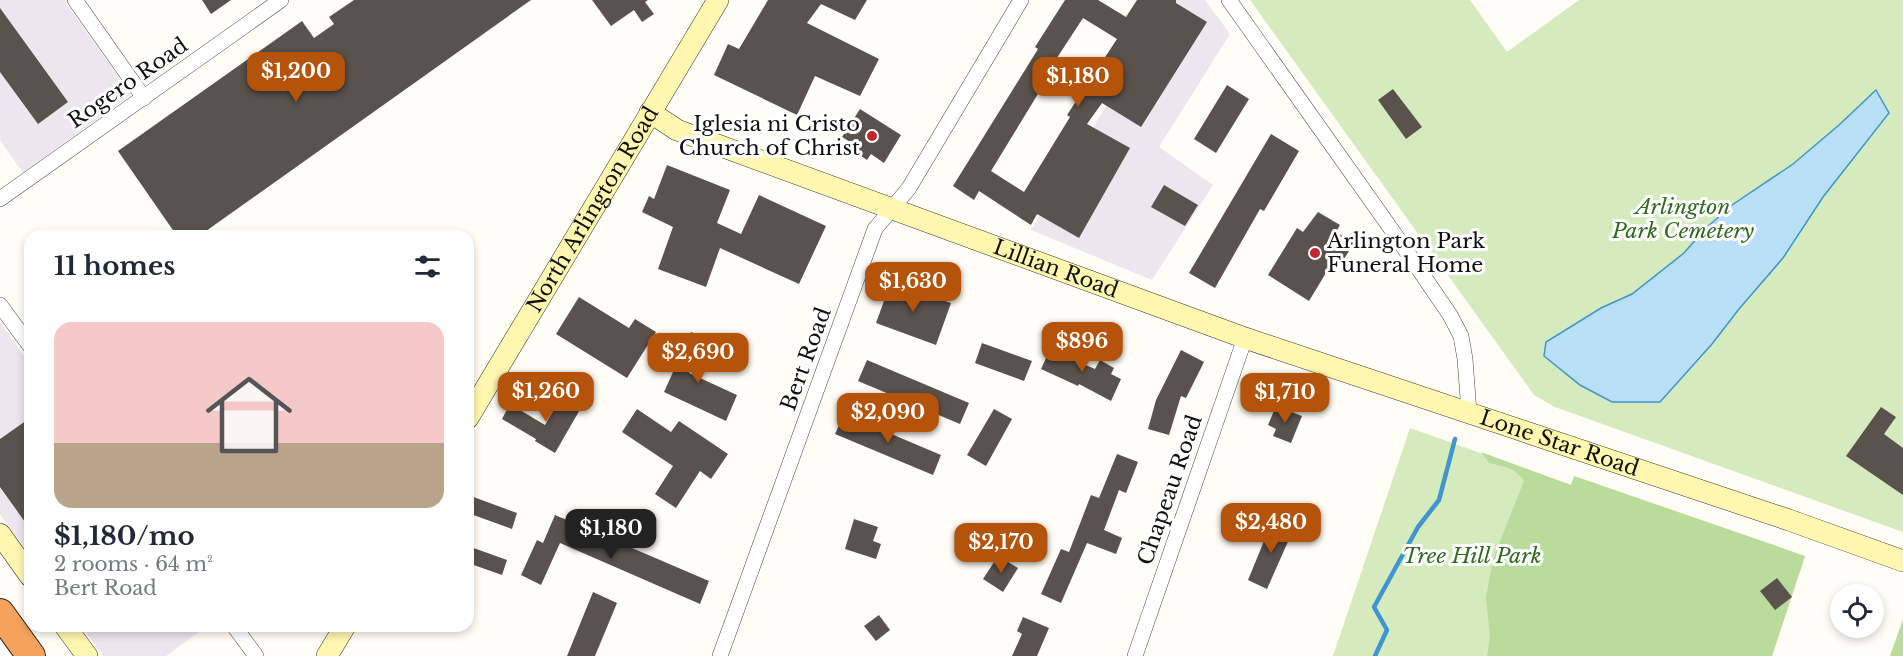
<!DOCTYPE html>
<meta charset="utf-8">
<style>
:root{--surface:#fff;--page:#f2f2f3;--text:#1f2937;--muted:#747a83;--accent:#b45309}
body{margin:0;font-family:"Libre Baskerville",serif;background:var(--page);color:var(--text);height:100vh;display:flex;flex-direction:column;font-size:22px;white-space:nowrap}
*{box-sizing:border-box;margin:0}
p{font-size:20px;color:var(--muted)}
.icon{flex:none;width:33px;height:33px;fill:none;stroke:currentColor;stroke-width:2;stroke-linecap:round;stroke-linejoin:round}
.map{position:relative;flex:1;overflow:hidden}
.drawer{position:absolute;left:24px;top:230px;width:450px;height:402px;display:flex;flex-direction:column;background:var(--surface);border-radius:18px;box-shadow:0 3px 9px #0003}
.drawer>*{flex:none}
.fabs{position:absolute;left:1830px;top:584px;display:grid;gap:12px}
.fabs a{display:grid;place-items:center;width:54px;height:54px;border-radius:50%;background:var(--surface);box-shadow:0 3px 9px #0003;font-size:30px}
.price{position:absolute;translate:-50% -51px;padding:0 14px;border-radius:12px;background:var(--accent);color:#fff;font-size:20px;line-height:39px;filter:drop-shadow(0 2px 3px #0008)}
.price::after{content:'';position:absolute;left:50%;top:36px;width:18px;height:14px;margin-left:-9px;background:inherit;clip-path:polygon(0 0,100% 0,50% 100%)}
.price.selected{background:#222;color:#fff}
ul{padding:0;list-style:none}
li{display:grid;align-content:center;gap:12px;height:318px;padding:0 30px}
li span{display:grid;place-items:center;height:186px;border-radius:18px;color:#555}
li>.icon{margin-inline-start:auto}
span .icon{width:108px;height:108px;fill:#fffc;stroke-width:1}
li b{font-size:26px}
h2{display:flex;justify-content:space-between;align-items:center;height:72px;padding:0 30px;font-size:26px}
.map>svg:first-child{display:block}
.industrial{fill:#eee6ef}
.green{fill:#d5ebbd}
.forest{fill:#b9dc9c}
.water{fill:#b9e0f7;stroke:#3f96cf;stroke-width:1.5}
.lines{fill:none;stroke-linecap:round;stroke-linejoin:round}
.stream{stroke:#3f96cf;stroke-width:4.5}
.building{fill:#5a524d;fill-rule:evenodd}
.street-casing{stroke:#444;stroke-width:16}
.secondary-casing{stroke:#333;stroke-width:22}
.highway-casing{stroke:#222;stroke-width:30}
.street{stroke:#fff;stroke-width:15}
.secondary{stroke:#fff6b0;stroke-width:21}
.highway{stroke:#f5a25d;stroke-width:28}
.poi-dot{fill:#c4262e;stroke:#fff;stroke-width:2}
.labels{text-anchor:middle;stroke-width:6;stroke-linejoin:round;paint-order:stroke}
.street-label{font-size:21px;fill:#111;stroke:#fff}
.poi-label{font-size:21px;fill:#111;stroke:#fff;text-anchor:end}
.park-label{font-size:21px;font-style:italic;fill:#2f6b1f;stroke:#fff}
</style>
<div class="map">
<svg width="1903" height="656" viewBox="0 0 1903 656">
<rect width="100%" height="100%" fill="#fffdf5"/>
<!-- industrial -->
<g class="industrial">
<path d="M0 0H64L131 95 23 173 0 140Z"/>
<path d="M1170 0H1205L1230 34 1159 147 1213 185 1152 280 1031 230Z"/>
<path d="M0 322 30 364V555L0 514Z"/>
<path d="M81 626H207L166 656H103Z"/>
</g>
<!-- green -->
<g class="green">
<path d="M1250 0H1470L1507 52 1579 0H1903V532L1555 407 1534 395Z"/>
<path d="M1410 428 1571 485 1574 476 1805 556 1772 656H1333Z"/>
</g>
<!-- forest -->
<g class="forest">
<path d="M1481 452 1571 485 1574 476 1805 556 1772 656H1487L1490 637 1486 597 1493 559 1524 481C1514 467 1505 467 1489 463Z"/>
<path d="M1903 619V656H1890Z"/>
</g>
<!-- water -->
<path class="water" d="M1876 90 1889 113 1823 197 1783 258 1739 309 1712 344 1660 402H1612L1580 385 1544 356 1546 342 1601 308 1632 294 1684 253 1705 229 1732 205 1793 164 1839 125Z"/>
<g class="lines">
<!-- stream -->
<path class="stream" d="M1375 656 1387 630 1374 607 1418 527 1439 500 1455 439"/>
</g>
<!-- building -->
<g class="building">
<path d="M202 0H231L211 14Z"/>
<path d="M354 0H531L199 236H177L118 151 302 21 314 38 334 24 329 17Z"/>
<path d="M592 0H648L645 2 654 14 642 22 634 10 611 26Z"/>
<path d="M768 0H867L855 20 821 4 807 23 879 59 860 96 815 76 797 115 714 75 728 44 739 49Z"/>
<path d="M1065 0H1098L1126 17 1137 0H1176V3L1207 22 1141 127 1102 103 1087 124 1130 148 1079 238 1037 214 1031 225 979 191 974 200 953 186 1038 49 1035 47ZM1083 18 1117 39 1067 115 1070 117 1024 192 991 171 1055 66 1053 64Z"/>
<path d="M0 8 68 102 38 124 0 72Z"/>
<path d="M1227 85 1249 99 1216 153 1194 139Z"/>
<path d="M1393 89 1422 127 1406 139 1378 100Z"/>
<path d="M860 109 901 135 884 163 871 154 867 160 852 150 855 145 842 137Z"/>
<path d="M1271 134 1299 151 1264 211 1260 209 1215 288 1189 273Z"/>
<path d="M667 165 730 190 717 223 741 234 759 195 826 226 799 284 720 248 706 287 658 269 673 227 642 212 649 196 654 199Z"/>
<path d="M1164 185 1198 205 1185 226 1151 207Z"/>
<path d="M1318 212 1340 225 1336 232 1354 243 1339 267 1332 263 1309 301 1268 275 1297 228 1303 232Z"/>
<path d="M895 278 898 285 951 303 936 345 876 323 888 290 884 282Z"/>
<path d="M579 297 629 328 635 319 656 332 627 378 556 334Z"/>
<path d="M691 332 705 338 689 373 737 395 726 421 664 392Z"/>
<path d="M982 343 1032 361 1024 381 975 363Z"/>
<path d="M1053 343 1068 350 1065 356 1095 369 1100 360 1114 368 1111 374 1121 379 1111 401 1079 384 1078 386 1041 369Z"/>
<path d="M1181 350 1204 362 1186 398 1181 396 1169 435 1148 429 1156 400Z"/>
<path d="M867 360 969 403 960 424 858 381Z"/>
<path d="M563 394 582 406 555 453 535 441 536 439 502 419 510 404 545 425Z"/>
<path d="M1276 406 1302 416 1291 443 1273 436 1276 429 1268 425Z"/>
<path d="M1881 407 1896 417 1884 434 1903 448V495L1846 456Z"/>
<path d="M637 409 671 432 679 421 728 454 711 479 700 471 676 508 655 494 673 466 622 432Z"/>
<path d="M994 409 1012 419 986 466 967 455Z"/>
<path d="M844 414 941 455 933 475 835 434Z"/>
<path d="M30 418V529L0 487V439Z"/>
<path d="M1117 454 1138 462 1126 493 1119 490 1104 530 1122 538 1116 554 1087 543 1061 603 1041 594 1061 549 1069 552 1091 495 1099 498Z"/>
<path d="M468 495 517 513 512 529 468 513Z"/>
<path d="M555 515 709 581 700 604 560 543 541 585 521 575 537 540 543 543Z"/>
<path d="M854 519 878 527 873 541 881 544 876 559 845 549Z"/>
<path d="M1273 519 1294 528 1267 589 1248 580Z"/>
<path d="M468 546 507 560 502 575 468 563Z"/>
<path d="M998 556 1018 568 1003 592 983 579Z"/>
<path d="M1777 578 1792 597 1775 610 1760 591Z"/>
<path d="M593 592 617 603 595 656H567Z"/>
<path d="M879 615 890 630 876 641 864 626Z"/>
<path d="M1023 617 1049 628 1037 656H1012L1022 634 1017 631Z"/>
</g>
<g class="lines">
<defs>
<g id="street">
<path d="M75 0 144 98"/>
<path d="M1229 0 1394 233 1450 315 1461 336 1465 359 1469 412"/>
<path d="M0 199 281 0"/>
<path d="M0 305 30 346"/>
<path d="M234 626 256 656"/>
<path d="M720 656 875 229 909 188 1021 0"/>
<path d="M1135 656 1245 338"/>
</g>
<g id="secondary">
<path id="s1" d="M650 112 677 130 1245 338 1789 520 1903 561"/>
<path id="s2" d="M468 418 718 0"/>
<path d="M0 534 30 576"/>
<path d="M65 626 87 656"/>
<path d="M327 656 345 626"/>
</g>
<path id="highway" d="M0 613 31 656"/>
</defs>
<!-- street casing -->
<use href="#street" class="street-casing"/>
<!-- secondary casing -->
<use href="#secondary" class="secondary-casing"/>
<!-- highway casing -->
<use href="#highway" class="highway-casing"/>
<!-- street -->
<use href="#street" class="street"/>
<!-- secondary -->
<use href="#secondary" class="secondary"/>
<!-- highway -->
<use href="#highway" class="highway"/>
</g>
<!-- markers -->
<g class="poi-dot">
<circle cx="872" cy="136" r="6"/>
<circle cx="1315" cy="253" r="6"/>
</g>
<g class="labels">
<!-- street labels -->
<g class="street-label">
<text transform="translate(128 83) rotate(-35)" y="7">Rogero Road</text>
<text dy="7" stroke="none"><textPath href="#s2" startOffset="243">North Arlington Road</textPath></text>
<text dy="7" stroke="none"><textPath href="#s1" startOffset="436">Lillian Road</textPath></text>
<text transform="translate(806 359) rotate(-70)" y="7">Bert Road</text>
<text dy="7" stroke="none"><textPath href="#s1" startOffset="969">Lone Star Road</textPath></text>
<text transform="translate(1170 490) rotate(-71)" y="7">Chapeau Road</text>
</g>
<!-- poi labels -->
<g class="poi-label">
<text x="860" y="131">Iglesia ni Cristo<tspan x="860" dy="24">Church of Christ</tspan></text>
<text x="1327" y="248" text-anchor="start">Arlington Park<tspan x="1327" dy="24">Funeral Home</tspan></text>
</g>
<!-- park labels -->
<g class="park-label">
<text x="1683" y="214">Arlington<tspan x="1683" dy="24">Park Cemetery</tspan></text>
<text x="1472" y="563">Tree Hill Park</text>
</g>
</g>
</svg>
<div class="fabs">
<a><svg class="icon" aria-label="locate" viewBox="0 0 24 24"><circle cx="12" cy="12" r="6"/><path d="M12 2v4M12 18v4M2 12h4M18 12h4"/></svg></a>
</div>
<b class="price" style="left:296px;top:103px">$1,200</b>
<b class="price" style="left:1078px;top:108px">$1,180</b>
<b class="price" style="left:913px;top:313px">$1,630</b>
<b class="price" style="left:1082px;top:373px">$896</b>
<b class="price" style="left:698px;top:384px">$2,690</b>
<b class="price" style="left:546px;top:423px">$1,260</b>
<b class="price" style="left:1285px;top:424px">$1,710</b>
<b class="price" style="left:888px;top:444px">$2,090</b>
<b class="price" style="left:1271px;top:554px">$2,480</b>
<b class="price selected" style="left:611px;top:560px">$1,180</b>
<b class="price" style="left:1001px;top:574px">$2,170</b>
<section class="drawer">
<h2>11 homes<svg class="icon" aria-label="filters" viewBox="0 0 24 24"><path d="M4 7h16M4 17h16"/><circle cx="9" cy="7" r="2"/><circle cx="15" cy="17" r="2"/></svg></h2>
<ul>
<li><span style="background:linear-gradient(#f6c9c9 65%,#b9a48a 0)"><svg class="icon" aria-label="home" viewBox="0 0 24 24"><path d="M3 11l9-7 9 7M6 9v11h12V9"/></svg></span><div><b>$1,180/mo</b><p>2 rooms · 64 m²</p><p>Bert Road</p></div></li>
</ul>
</section>
</div>
